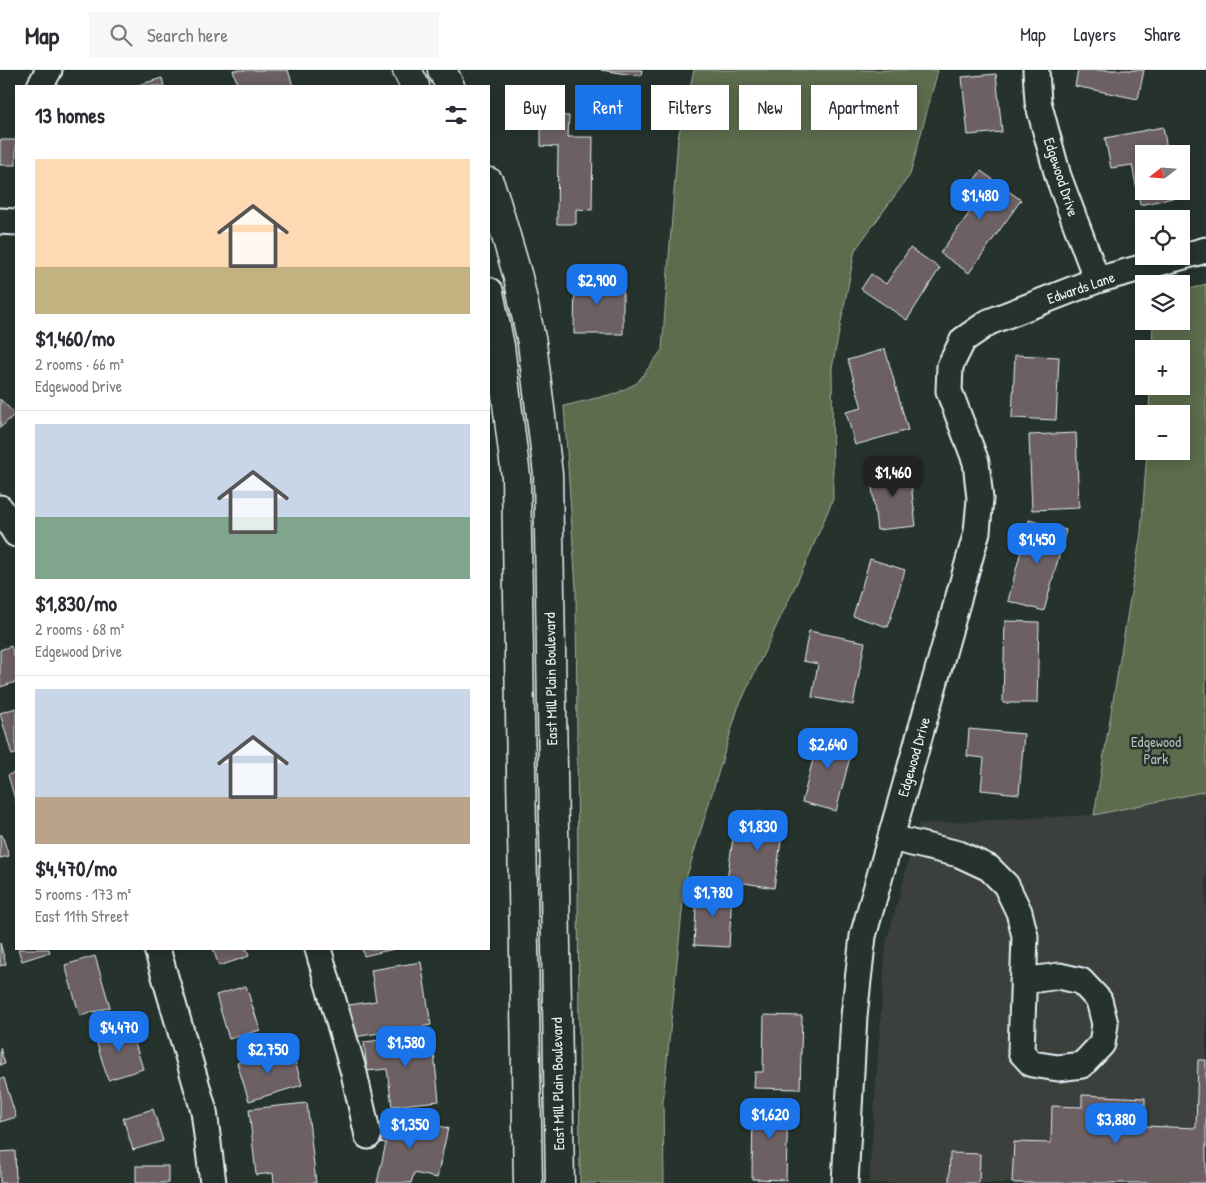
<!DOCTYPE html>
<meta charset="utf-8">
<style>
:root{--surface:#fff;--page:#f7f7f7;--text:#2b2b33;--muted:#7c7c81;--line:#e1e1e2;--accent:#1a73e8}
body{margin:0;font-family:"Patrick Hand",sans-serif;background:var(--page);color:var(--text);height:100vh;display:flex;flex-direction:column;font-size:19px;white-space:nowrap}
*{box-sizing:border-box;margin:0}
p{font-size:16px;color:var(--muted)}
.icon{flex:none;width:28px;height:28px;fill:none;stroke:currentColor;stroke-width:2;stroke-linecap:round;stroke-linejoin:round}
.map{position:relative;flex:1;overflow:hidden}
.drawer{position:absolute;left:15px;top:15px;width:475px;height:865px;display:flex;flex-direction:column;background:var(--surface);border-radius:0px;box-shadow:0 2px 12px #0003}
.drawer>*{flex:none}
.hud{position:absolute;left:505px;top:15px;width:475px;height:45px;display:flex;gap:10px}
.needle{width:32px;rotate:253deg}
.buttons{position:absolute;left:1135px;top:75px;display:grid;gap:10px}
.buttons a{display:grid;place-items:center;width:55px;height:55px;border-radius:0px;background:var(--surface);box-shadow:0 2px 12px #0003;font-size:25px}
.price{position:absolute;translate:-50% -42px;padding:0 11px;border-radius:10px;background:var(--accent);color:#fff;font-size:16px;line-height:32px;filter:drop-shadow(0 1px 2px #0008)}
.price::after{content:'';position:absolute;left:50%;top:30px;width:15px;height:11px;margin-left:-8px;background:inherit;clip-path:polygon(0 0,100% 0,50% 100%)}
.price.on{background:#222;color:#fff}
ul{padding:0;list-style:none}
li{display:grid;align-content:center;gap:10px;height:265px;padding:0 20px}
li+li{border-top:1px solid var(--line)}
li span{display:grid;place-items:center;height:155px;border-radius:0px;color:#555}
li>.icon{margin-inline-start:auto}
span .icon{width:90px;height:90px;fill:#fffc;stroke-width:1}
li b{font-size:21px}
h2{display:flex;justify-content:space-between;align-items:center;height:60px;padding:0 20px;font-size:21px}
.chip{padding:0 18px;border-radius:0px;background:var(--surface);box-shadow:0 2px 12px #0003;font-size:18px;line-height:45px}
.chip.on{background:var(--accent);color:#fff}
header{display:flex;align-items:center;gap:30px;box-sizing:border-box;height:70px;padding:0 25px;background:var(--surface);border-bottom:1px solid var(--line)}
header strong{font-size:24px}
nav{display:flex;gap:28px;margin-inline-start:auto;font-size:18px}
.search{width:350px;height:45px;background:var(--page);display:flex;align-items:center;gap:12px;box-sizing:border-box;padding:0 18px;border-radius:0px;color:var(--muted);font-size:19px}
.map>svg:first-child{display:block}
.built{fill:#3b413e}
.green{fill:#5c6c4e;stroke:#a2aea3}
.building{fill:#6c6164;stroke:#e8f1f8}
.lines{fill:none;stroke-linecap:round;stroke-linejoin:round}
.minor-casing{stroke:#e8f1f8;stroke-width:29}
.major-casing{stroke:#e8f1f8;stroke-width:31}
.minor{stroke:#26332d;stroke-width:25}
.major{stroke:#26332d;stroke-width:28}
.labels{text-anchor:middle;stroke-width:5;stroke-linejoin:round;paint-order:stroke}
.street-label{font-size:15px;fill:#e8f1f8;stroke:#26332d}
.park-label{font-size:15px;fill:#b0bcb4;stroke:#26332d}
</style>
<header>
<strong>Map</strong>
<div class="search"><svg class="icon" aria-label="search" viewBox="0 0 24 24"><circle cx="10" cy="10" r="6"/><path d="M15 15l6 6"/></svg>Search here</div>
<nav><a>Map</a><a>Layers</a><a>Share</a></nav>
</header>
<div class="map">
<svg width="1206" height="1113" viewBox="0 0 1206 1113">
<rect width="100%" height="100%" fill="#26332d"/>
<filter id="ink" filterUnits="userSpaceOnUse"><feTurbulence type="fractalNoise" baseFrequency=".02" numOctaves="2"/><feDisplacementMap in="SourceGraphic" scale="10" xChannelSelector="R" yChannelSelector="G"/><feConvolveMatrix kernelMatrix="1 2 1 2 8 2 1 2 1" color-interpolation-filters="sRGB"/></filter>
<g filter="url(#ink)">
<!-- built -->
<path class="built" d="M1206 721V1113H869L886 874 919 754 1094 745Z"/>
<!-- green -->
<g class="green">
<path d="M694 0H938L910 105 855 180 832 298 833 429 806 493 738 638 685 812 663 1030 664 1113H580L576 519 564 336 617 323 637 313 662 280 678 68Z"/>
<path d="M1206 214V721L1094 745 1141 463 1147 381H1181V344H1149L1150 316H1181V279H1152L1153 251H1181V222Z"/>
</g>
<!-- building -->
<g class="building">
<path d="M233 0H288L293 16H250V14L243 16H238Z"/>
<path d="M601 0H642L641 6Z"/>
<path d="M1078 0H1144L1138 29 1075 16Z"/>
<path d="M996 4 1002 62 968 65 962 7Z"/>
<path d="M162 8 164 16H135Z"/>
<path d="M541 45 569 46 568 67H593L592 140 576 139V154H557L558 77 541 76Z"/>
<path d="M1163 57 1168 84H1144V121H1176L1177 127 1140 135 1132 95 1111 98 1105 68Z"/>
<rect x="0" y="70" width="16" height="25"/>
<path d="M981 101 1021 130 969 203 940 183 973 138 960 129Z"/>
<path d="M910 178 940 198 907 250 861 219 871 204 886 214Z"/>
<path d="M575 202 604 203V219H623V264H574Z"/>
<path d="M885 279 908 360 855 375 846 342 862 338 848 290Z"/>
<path d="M1015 285 1059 287 1056 350 1012 348Z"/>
<path d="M0 329 15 344 0 358Z"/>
<path d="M1076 363 1079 438 1032 440 1029 365Z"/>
<path d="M909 396 916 456 877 460 870 400Z"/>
<path d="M1029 450 1066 460 1044 541 1008 531Z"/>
<path d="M870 489 905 500 888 557 853 546Z"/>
<path d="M1005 551 1039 552 1037 633H1003Z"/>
<path d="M809 561 865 572 853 635 812 627 818 594 803 591Z"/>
<path d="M11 576 16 593V612L0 617V580Z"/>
<path d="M16 638V684L12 685 0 643Z"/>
<path d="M821 659 855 668 836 741 802 732Z"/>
<path d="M969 659 1024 664 1019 724 981 720 984 688 967 686Z"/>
<path d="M16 702V733L8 705Z"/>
<path d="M757 741 785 745 774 818 727 810 733 768 752 771Z"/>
<path d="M0 765H2L9 786 0 788Z"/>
<path d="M697 820 732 822 729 877 694 875Z"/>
<path d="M0 873 6 894 0 896Z"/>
<path d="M18 879H49L50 882 22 891Z"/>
<path d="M213 879H247L249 886 219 896Z"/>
<path d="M362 879H394L364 886Z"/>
<path d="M95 886 110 937 80 946 65 895Z"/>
<path d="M421 892 431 955 354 967 349 935 376 931 371 900Z"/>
<path d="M246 916 260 960 229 969 216 925Z"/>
<path d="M764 945 802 946 800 1019 754 1018 755 1002H763Z"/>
<path d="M130 957 143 999 108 1010 95 967Z"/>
<path d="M432 964 439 1031 392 1036 387 999 367 1001 364 972Z"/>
<path d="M0 978 5 994 0 995Z"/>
<path d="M282 980 286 993 295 991 302 1015 249 1031 237 993Z"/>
<path d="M1198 990H1206V1113H1012L1014 1072 1051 1073 1052 1036 1082 1037V1025L1145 1028V1056L1196 1058Z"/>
<path d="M4 1008 16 1047 0 1052V1009Z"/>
<path d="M753 1031H788L786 1110 752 1109Z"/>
<path d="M307 1033 316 1113H274L273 1103 256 1105 249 1039Z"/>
<path d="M153 1039 163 1071 133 1080 123 1048Z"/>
<path d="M385 1044 448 1058 437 1108 414 1103 411 1113H377L386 1073 378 1072Z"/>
<path d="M15 1081 16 1113H0V1082Z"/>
<path d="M950 1083 980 1084 979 1113H949Z"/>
<rect x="136" y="1096" width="32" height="17"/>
</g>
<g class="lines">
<defs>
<g id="minor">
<path d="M1036 0 1038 32 1058 106 1097 210"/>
<path d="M40 16 49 0"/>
<path d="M0 151 16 152"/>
<path d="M0 438 16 464"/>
<path d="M891 768 959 784 989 798 1006 815 1019 842 1025 866 1021 982 1032 994 1058 998 1082 995 1102 974 1105 954 1099 930 1081 911 1059 906 1023 911"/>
<path d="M157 879 204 1041 213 1113"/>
<path d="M318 879 354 1003 368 1066"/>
<path d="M845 1113 854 946 863 866 977 462 980 429 976 392 949 321 950 296 963 270 989 252 1097 210 1206 180"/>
</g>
<g id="major">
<path d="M407 0 415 16"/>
<path d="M442 0 450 16"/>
<path d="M489 112 494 125 518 207 532 273 548 404 560 1113"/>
<path d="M489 222 500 276 516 407 528 1113"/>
</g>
</defs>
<!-- minor casing -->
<use href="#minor" class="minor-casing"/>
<!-- major casing -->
<use href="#major" class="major-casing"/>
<!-- minor -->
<use href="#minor" class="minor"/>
<!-- major -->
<use href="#major" class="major"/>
</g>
</g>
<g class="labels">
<!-- street labels -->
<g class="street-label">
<text transform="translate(1061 107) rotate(72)" y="5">Edgewood Drive</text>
<text transform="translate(1081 218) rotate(-19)" y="5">Edwards Lane</text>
<text transform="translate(551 609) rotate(-91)" y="5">East Mill Plain Boulevard</text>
<text transform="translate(914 687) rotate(-74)" y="5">Edgewood Drive</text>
<text transform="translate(558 1014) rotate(-91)" y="5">East Mill Plain Boulevard</text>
</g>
<!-- park labels -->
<g class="park-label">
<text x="1156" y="677">Edgewood<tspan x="1156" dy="17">Park</tspan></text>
</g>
</g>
</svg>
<div class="buttons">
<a><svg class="needle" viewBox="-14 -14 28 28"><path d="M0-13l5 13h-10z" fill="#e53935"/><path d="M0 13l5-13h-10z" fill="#7c7c81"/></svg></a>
<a><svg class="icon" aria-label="locate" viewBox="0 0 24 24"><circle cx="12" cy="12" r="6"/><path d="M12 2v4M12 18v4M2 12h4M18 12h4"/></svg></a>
<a><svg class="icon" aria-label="layers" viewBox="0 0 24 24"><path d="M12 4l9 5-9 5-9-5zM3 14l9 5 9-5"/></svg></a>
<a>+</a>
<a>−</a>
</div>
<b class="price" style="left:980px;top:151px">$1,480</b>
<b class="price" style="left:597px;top:236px">$2,900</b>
<b class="price on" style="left:893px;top:428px">$1,460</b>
<b class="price" style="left:1037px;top:495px">$1,450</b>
<b class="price" style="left:828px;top:700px">$2,640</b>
<b class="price" style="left:758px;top:782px">$1,830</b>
<b class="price" style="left:713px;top:848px">$1,780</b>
<b class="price" style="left:119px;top:983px">$4,470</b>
<b class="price" style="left:406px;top:998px">$1,580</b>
<b class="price" style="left:268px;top:1005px">$2,750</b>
<b class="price" style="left:770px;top:1070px">$1,620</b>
<b class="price" style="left:1116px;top:1075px">$3,880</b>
<b class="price" style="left:410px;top:1080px">$1,350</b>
<div class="hud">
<a class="chip">Buy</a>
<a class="chip on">Rent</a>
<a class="chip">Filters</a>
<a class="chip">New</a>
<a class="chip">Apartment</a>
</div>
<section class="drawer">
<h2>13 homes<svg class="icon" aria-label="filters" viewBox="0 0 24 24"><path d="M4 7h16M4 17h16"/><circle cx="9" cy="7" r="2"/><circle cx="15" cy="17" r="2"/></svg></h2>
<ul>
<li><span style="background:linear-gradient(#ffd9b3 70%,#c2b280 0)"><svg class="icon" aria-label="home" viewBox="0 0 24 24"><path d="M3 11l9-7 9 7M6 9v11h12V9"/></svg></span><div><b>$1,460/mo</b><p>2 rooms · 66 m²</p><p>Edgewood Drive</p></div></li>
<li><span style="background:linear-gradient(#c9d6e8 60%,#7fa58c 0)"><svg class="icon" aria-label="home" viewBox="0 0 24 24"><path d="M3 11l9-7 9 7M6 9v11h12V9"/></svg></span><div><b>$1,830/mo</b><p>2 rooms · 68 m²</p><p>Edgewood Drive</p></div></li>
<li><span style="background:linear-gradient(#c9d6e8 70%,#b9a48a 0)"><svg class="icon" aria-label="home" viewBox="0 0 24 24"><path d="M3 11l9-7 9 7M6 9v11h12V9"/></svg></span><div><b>$4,470/mo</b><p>5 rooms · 173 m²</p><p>East 11th Street</p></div></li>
</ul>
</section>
</div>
